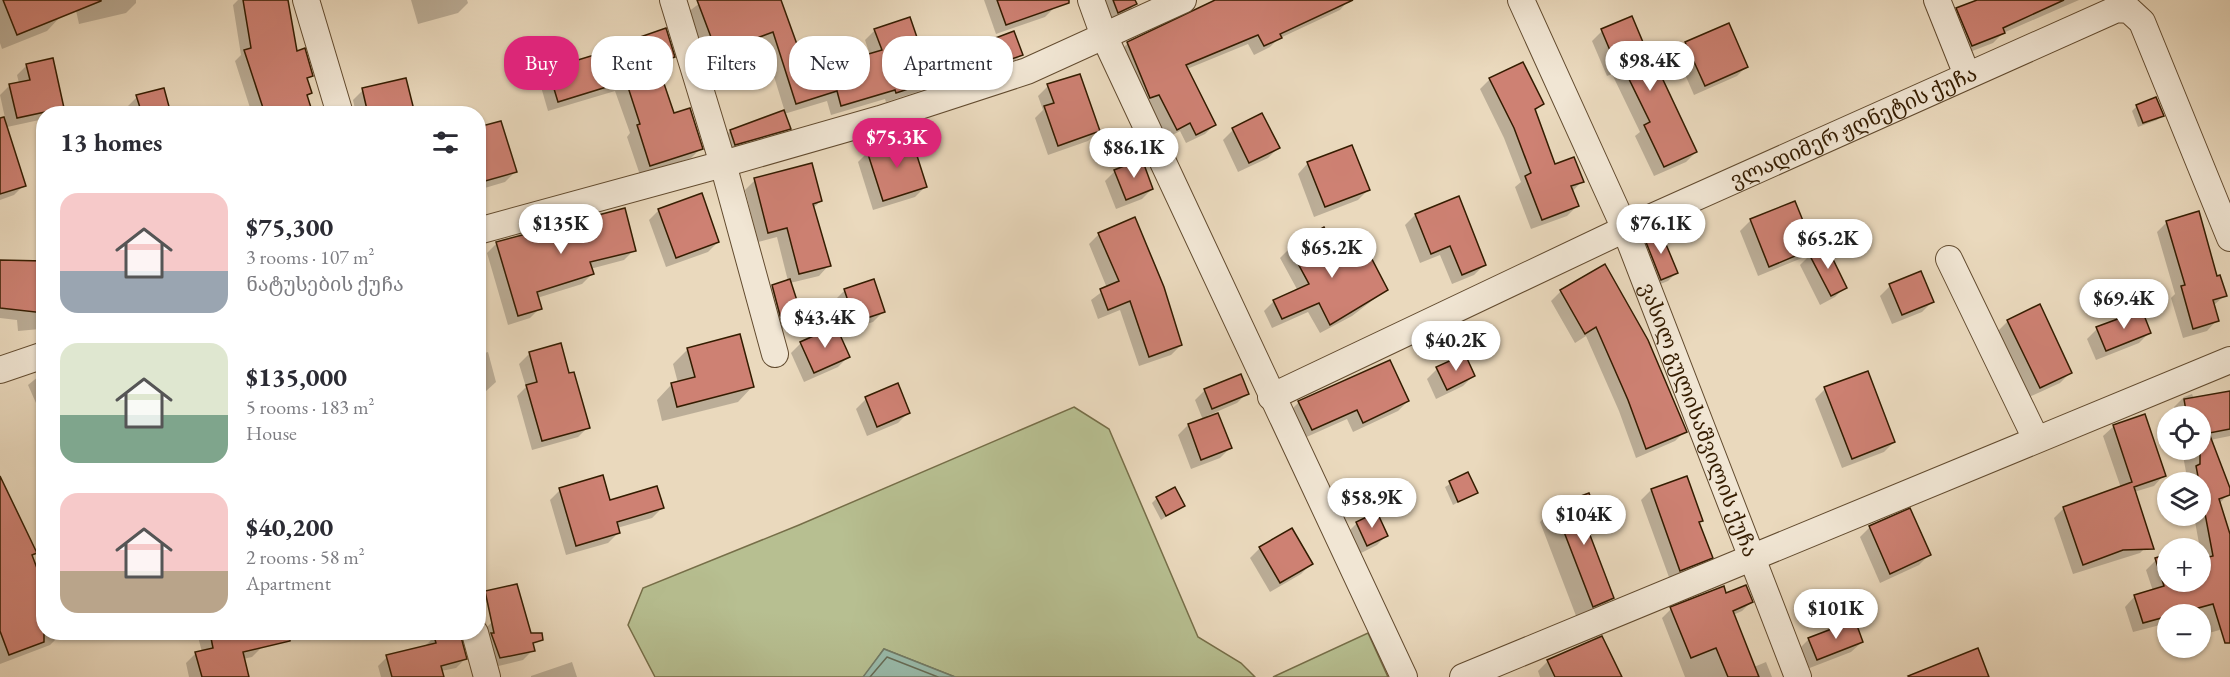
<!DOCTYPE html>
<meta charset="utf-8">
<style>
:root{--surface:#fff;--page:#f2f2f3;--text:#2b2b33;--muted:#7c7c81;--accent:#db2777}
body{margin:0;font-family:"EB Garamond","Noto Serif Georgian",serif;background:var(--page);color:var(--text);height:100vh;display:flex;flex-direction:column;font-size:22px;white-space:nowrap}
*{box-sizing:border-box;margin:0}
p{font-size:20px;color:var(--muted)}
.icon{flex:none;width:33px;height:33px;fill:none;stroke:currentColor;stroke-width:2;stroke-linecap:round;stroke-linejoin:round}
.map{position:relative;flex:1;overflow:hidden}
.panel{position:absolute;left:36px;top:106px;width:450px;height:534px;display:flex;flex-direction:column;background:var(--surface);border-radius:24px;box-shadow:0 2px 4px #0004}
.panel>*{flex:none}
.banner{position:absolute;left:504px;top:36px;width:570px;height:54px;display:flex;gap:12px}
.controls{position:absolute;left:2157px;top:406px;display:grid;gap:12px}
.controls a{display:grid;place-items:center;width:54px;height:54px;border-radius:50%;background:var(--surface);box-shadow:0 2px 4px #0004;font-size:30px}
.price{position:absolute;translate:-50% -51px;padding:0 14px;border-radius:21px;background:#fff;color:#222;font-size:20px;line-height:39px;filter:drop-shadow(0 2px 3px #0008)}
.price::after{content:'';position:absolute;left:50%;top:36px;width:18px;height:14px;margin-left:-9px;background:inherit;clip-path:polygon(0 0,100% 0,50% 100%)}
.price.current{background:var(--accent);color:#fff}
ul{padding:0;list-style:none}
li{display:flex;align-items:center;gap:18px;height:150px;padding:0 24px}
li span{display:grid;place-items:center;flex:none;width:168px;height:120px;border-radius:18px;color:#555}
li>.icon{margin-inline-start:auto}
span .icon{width:72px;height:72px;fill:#fffc;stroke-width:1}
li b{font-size:26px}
h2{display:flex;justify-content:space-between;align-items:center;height:72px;padding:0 24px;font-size:26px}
.tag{padding:0 21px;border-radius:24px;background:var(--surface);box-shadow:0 2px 4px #0004;font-size:21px;line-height:54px}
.tag.current{background:var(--accent);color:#fff}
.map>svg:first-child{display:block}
.green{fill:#b7bf91;stroke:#766e48;stroke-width:1.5}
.water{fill:#99bbab;stroke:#717b67;stroke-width:1.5}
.shadow{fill:#0003}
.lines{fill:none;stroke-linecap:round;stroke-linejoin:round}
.shore{stroke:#666c56;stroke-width:1.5}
.building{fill:#ce8173;stroke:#341c00;stroke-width:1.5}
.minor-casing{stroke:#624b2f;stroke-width:28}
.minor{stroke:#f1e6d4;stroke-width:26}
.labels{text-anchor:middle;stroke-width:4.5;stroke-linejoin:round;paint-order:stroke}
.street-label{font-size:21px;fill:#341c00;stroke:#f1e6d4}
</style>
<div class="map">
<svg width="2230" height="677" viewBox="0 0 2230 677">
<rect width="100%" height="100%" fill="#ead9bd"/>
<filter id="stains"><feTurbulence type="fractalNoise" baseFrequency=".00333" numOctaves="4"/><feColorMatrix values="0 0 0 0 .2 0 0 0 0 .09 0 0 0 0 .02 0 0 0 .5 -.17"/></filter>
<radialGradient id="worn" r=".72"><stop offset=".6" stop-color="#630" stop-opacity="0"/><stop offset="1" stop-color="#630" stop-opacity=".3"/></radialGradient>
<!-- green -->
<g class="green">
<path d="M1074 407 1109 429 1198 637 1241 663 1255 677H955L884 649 864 677H655L628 625 643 588 799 525Z"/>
<path d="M1368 633 1388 677H1273Z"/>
</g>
<!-- water -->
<path class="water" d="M884 649 955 677H863Z"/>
<!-- shadow -->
<g class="shadow">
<path d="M0 0H55L61 16 47 31 2 49 0 43Z"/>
<path d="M81 0H136V3L126 13 79 24 75 6Z"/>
<path d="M238 0H287L296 53 311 75 306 80 310 93 306 97 311 114H252L235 61 241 55 233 5Z"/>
<path d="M411 0H467L468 3 458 13 418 24Z"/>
<path d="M704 0H779L806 74 870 55 865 40 875 30 930 81 920 91 886 102 885 99 831 115 827 101 784 114 789 129 779 139 725 154 720 141 730 131 785 112 763 41 707 63 688 12Z"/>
<path d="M984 0H1053L1055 7 1045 17 996 34Z"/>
<path d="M1101 0H1134L1135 4 1127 13 1109 21Z"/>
<path d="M1220 0H1349L1340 10 1278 39 1270 47 1254 55 1248 44 1187 69 1214 125 1205 134 1186 143 1180 131 1167 138 1149 103 1118 53 1128 43Z"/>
<path d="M1981 0H2079L2003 33 1993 43 1962 55 1947 20 1957 10Z"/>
<path d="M1602 31 1653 68 1696 152 1686 162 1654 176 1635 136 1640 132 1612 74 1607 76 1592 41Z"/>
<path d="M624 44 673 57 657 69 673 115 701 148 691 158 640 175 627 137 630 133 615 91 548 111 539 80 549 70 619 49Z"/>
<path d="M1686 44 1747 66 1737 76 1694 95 1676 54Z"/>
<path d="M978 46 1021 55 1011 65 976 77 968 56Z"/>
<path d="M27 65 63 107 56 114H44V119L7 127 0 95 10 85 19 83 17 75Z"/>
<path d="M1490 79 1542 104 1534 112 1554 166 1582 181 1572 192 1577 206 1567 216 1531 229 1515 187 1521 182 1504 138 1480 89Z"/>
<path d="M1048 86 1098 131 1088 141 1048 155 1035 118 1043 110 1038 96Z"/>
<path d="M363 90 414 114H356L353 100Z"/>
<path d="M137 97 170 114H129L127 107Z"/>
<path d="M2137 106 2162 115 2157 120 2138 127 2132 111Z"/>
<path d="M1262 115 1278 148 1268 158 1238 172 1223 140 1233 130Z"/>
<path d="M478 129 515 172 505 182 478 190Z"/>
<path d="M0 151 24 185 14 195 0 200Z"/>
<path d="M868 152 925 187 915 197 873 210 858 162Z"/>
<path d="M1308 163 1368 190 1358 200 1314 217 1298 174Z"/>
<path d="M1115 171 1152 189 1142 199 1116 209 1105 181Z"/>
<path d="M755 180 821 201 813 208 829 265 819 276 790 283 801 316 791 326 772 332 762 296 772 286 788 281 777 237 758 242 745 190Z"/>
<path d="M1794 203 1813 248 1802 258 1758 276 1740 231 1750 221Z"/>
<path d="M659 210 718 242 708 252 666 267 649 220Z"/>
<path d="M1415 215 1484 265 1474 275 1452 284 1440 255 1420 263 1405 225Z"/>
<path d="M2167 222 2216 277 2225 295 2213 306 2217 320 2207 331 2183 338 2171 298 2175 294 2157 232Z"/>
<path d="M1099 234 1181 345 1171 355 1139 366 1120 310 1098 319 1091 300 1107 288 1089 244Z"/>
<path d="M1645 238 1676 273 1668 281 1653 287 1637 246Z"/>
<path d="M497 243 634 250 624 260 590 269 592 274 582 284 537 298 540 308 530 318 508 325 487 253Z"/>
<path d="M1290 248 1338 257 1386 290 1352 316 1320 333 1308 312 1272 328 1264 311 1274 301 1298 291 1280 258Z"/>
<path d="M1810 255 1845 287 1835 297 1820 305 1800 265Z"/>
<path d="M0 262 44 263V326L40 329 18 331 17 320 0 318Z"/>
<path d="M1890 286 1932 302 1922 312 1892 324 1880 296Z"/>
<path d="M845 290 883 312 873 322 845 331 835 300Z"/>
<path d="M1561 291 1646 340 1685 431 1675 441 1636 458 1619 411 1586 336 1575 343 1551 301Z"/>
<path d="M2008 321 2070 373 2060 383 2029 397 1998 331Z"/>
<path d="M2097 329 2150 332 2139 343 2096 360 2087 339Z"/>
<path d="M801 343 848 357 838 367 804 382 791 353Z"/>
<path d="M560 345 588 427 578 437 532 450 517 396 526 387 519 364 529 354Z"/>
<path d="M688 349 752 387 738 402 662 421 657 400 671 385 678 383 673 364Z"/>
<path d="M488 352 496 382 485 392 478 394V355Z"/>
<path d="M1437 369 1473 376 1463 386 1436 399 1427 379Z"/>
<path d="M44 372V421L28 385Z"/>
<path d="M1825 389 1894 442 1884 452 1842 468 1815 399Z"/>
<path d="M1205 390 1247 393 1237 403 1207 416 1230 448 1220 458 1191 469 1178 435 1188 425 1203 420 1195 400Z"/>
<path d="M2230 393V436L2210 440 2230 492 2219 504 2230 539V627L2209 633 2203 613 2168 615V623L2133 632 2125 607 2135 596 2153 591 2146 570 2156 560 2168 582H2200L2202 560 2194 516H2200V483H2188L2182 450H2200V417H2176L2174 407 2184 397 2192 394 2194 399Z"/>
<path d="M866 399 908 413 898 423 867 436 856 409Z"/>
<path d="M1408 401 1398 411 1353 432 1347 419 1302 439 1289 412 1299 402Z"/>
<path d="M2114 426 2164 475 2154 486 2134 492 2150 543 2140 553 2073 574 2054 518 2064 508 2121 488 2103 436Z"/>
<path d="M478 436 484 461 478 467Z"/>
<path d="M1467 474 1476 492 1453 505 1445 487Z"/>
<path d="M1686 478 1702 520 1698 524 1711 557 1701 567 1670 580 1641 500 1651 490Z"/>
<path d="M560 490 609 502 662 508 652 518 617 528 618 533 608 543 566 555 550 500Z"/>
<path d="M1157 498 1183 506 1161 520 1152 503Z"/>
<path d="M0 507 35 553 31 557 44 633 60 635 50 645 0 664Z"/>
<path d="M1555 507 1596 517 1585 527 1612 598 1597 613 1578 621 1540 522Z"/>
<path d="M1357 523 1387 535 1377 545 1357 555 1347 533Z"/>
<path d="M1870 527 1929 555 1919 565 1880 583 1860 537Z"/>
<path d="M1260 548 1311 564 1301 574 1270 592 1250 558Z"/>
<path d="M1726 595 1751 602 1742 611 1733 615 1754 667 1766 662 1772 677H1685L1662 618 1671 609Z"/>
<path d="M492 622 533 650 523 660 490 668 482 632Z"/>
<path d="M197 633H259L262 647 252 657 243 659 248 677H189L186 663 196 653 202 652Z"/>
<path d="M450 633H459L465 659 456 668 441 671 443 677H381L378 666 387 657 425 646 434 637Z"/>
<path d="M1601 638 1620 677H1540L1538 671 1548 661Z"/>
<path d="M1809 639 1862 642 1851 652 1807 669 1799 649Z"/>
<path d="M572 662 577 677H531V676Z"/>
</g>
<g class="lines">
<!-- shore -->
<path class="shore" d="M870 677 887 657 938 677"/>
</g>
<!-- building -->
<g class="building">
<path d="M3 0H101V1L17 35Z"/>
<path d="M243 0H288L297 51 305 48 313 76 307 78 312 93 307 95 313 114H265L244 50 251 48Z"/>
<path d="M697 0H781L807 72 882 50 874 29 910 17 932 81 896 93 895 90 841 106 837 91 796 104 773 32 717 53Z"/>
<path d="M997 0H1069V3L1006 25Z"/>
<path d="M1113 0H1135L1137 4 1118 13Z"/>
<path d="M1215 0H1353L1280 34 1282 38 1264 46 1258 35 1186 65 1216 125 1196 135 1190 123 1177 130 1159 95 1150 98 1127 42Z"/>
<path d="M1977 0H2064L2003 28 2005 33 1972 46 1956 8Z"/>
<path d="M1632 16 1653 66 1656 65 1697 152 1664 167 1644 125 1650 122 1622 65 1617 67 1601 29Z"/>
<path d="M1729 23 1748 67 1705 86 1685 42Z"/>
<path d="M666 28 675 57 657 63 674 113 690 108 703 149 650 166 637 125 640 124 626 81 558 102 548 69 624 46 623 43Z"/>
<path d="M1014 31 1023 55 986 68 977 45Z"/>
<path d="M53 58 64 108 17 118 9 84 30 80 26 64Z"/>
<path d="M1523 62 1544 104 1535 109 1555 164 1574 157 1584 182 1571 186 1579 206 1542 220 1525 176 1531 173 1514 128 1489 78Z"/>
<path d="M1080 74 1100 131 1058 146 1044 106 1054 103 1047 84Z"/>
<path d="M406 78 415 114H368L362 88Z"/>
<path d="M164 88 171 114H142L136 95Z"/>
<path d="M2156 97 2164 116 2143 123 2136 105Z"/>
<path d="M784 110 791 129 735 145 730 130Z"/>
<path d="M1262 113 1280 148 1249 163 1232 128Z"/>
<path d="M4 117 26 186 0 194V118Z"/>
<path d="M501 121 517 172 478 183V127Z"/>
<path d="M911 137 927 187 883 201 867 151Z"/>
<path d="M1352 145 1370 190 1325 207 1307 162Z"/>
<path d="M1142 159 1153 189 1126 200 1114 170Z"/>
<path d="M812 163 822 201 813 204 831 266 799 274 787 228 768 233 754 178Z"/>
<path d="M702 193 719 242 676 258 658 209Z"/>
<path d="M1459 196 1486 265 1462 275 1450 246 1431 254 1415 214Z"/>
<path d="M1795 201 1814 248 1769 267 1750 219Z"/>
<path d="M625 208 636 251 590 262 594 274 537 292 542 309 518 316 496 242Z"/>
<path d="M2199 211 2217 276 2220 275 2227 296 2213 300 2219 321 2193 329 2181 286 2185 285 2166 221Z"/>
<path d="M1135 217 1164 287 1182 345 1149 357 1130 301 1108 310 1100 289 1119 281 1098 233Z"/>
<path d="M1324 227 1339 255 1363 242 1388 290 1330 325 1319 303 1282 319 1273 300 1309 284 1289 247Z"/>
<path d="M1660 230 1678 273 1661 280 1644 237Z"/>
<path d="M1826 245 1847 288 1831 296 1809 254Z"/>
<path d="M0 260 44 261V313L0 308Z"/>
<path d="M1605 264 1648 340 1687 432 1646 449 1628 400 1596 327 1585 334 1560 290Z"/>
<path d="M1921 271 1934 302 1902 315 1889 284Z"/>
<path d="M790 279 802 316 782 323 772 285Z"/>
<path d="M874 279 885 312 855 322 844 289Z"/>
<path d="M2040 304 2072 373 2040 388 2007 320Z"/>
<path d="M2142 310 2151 333 2106 351 2096 327Z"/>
<path d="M836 326 850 357 814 373 800 342Z"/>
<path d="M740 334 754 387 677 407 671 383 695 377 687 348Z"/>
<path d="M561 343 569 373 574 372 590 428 542 441 526 385 537 382 529 352Z"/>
<path d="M1465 354 1475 376 1447 390 1436 367Z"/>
<path d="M1390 360 1409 401 1363 423 1357 410 1312 430 1298 401Z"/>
<path d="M1868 371 1895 442 1852 459 1824 387Z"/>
<path d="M1241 374 1249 394 1212 409 1204 389Z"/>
<path d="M898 383 910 413 877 427 865 397Z"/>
<path d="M2230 391V429L2209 433 2230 488V495L2219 499 2230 534V643H2225L2213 604 2143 623 2134 595 2164 586 2155 558 2168 554V582H2200V559L2213 556 2196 466 2200 464V417H2187L2184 399Z"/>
<path d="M1218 413 1232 448 1201 460 1188 424Z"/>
<path d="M2145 414 2166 476 2134 487 2154 549 2123 550 2083 565 2063 507 2132 482 2113 425Z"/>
<path d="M1468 472 1478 493 1458 502 1449 481Z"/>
<path d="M603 475 610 500 657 486 664 508 617 522 620 533 576 546 559 488Z"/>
<path d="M0 476 37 553 32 555 44 587V642L9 655 0 631Z"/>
<path d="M1687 476 1703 521 1699 522 1713 558 1680 571 1651 489Z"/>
<path d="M1175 487 1185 506 1166 516 1156 497Z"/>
<path d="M1589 493 1598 517 1585 522 1614 598 1593 607 1554 506Z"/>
<path d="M1910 508 1931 555 1890 574 1869 526Z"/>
<path d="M1377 512 1388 536 1367 546 1356 522Z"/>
<path d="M1292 528 1313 564 1280 583 1259 547Z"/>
<path d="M517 584 531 633H542L543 640 533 643 535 651 500 658 491 633H494L485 591Z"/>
<path d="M1746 585 1753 602 1733 611 1759 677H1728L1716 648 1691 658 1670 607 1724 586 1726 593Z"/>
<path d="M1855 620 1863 642 1817 660 1808 638Z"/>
<path d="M210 633H290V641L243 652 249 677H202L195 652 213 648Z"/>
<path d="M444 633H460L467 659 441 666 444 677H392L386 655 436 643 434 636Z"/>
<path d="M1602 636 1622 677H1555L1547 660Z"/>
<path d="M1978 648 1989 677H1909L1908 676Z"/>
</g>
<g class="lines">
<defs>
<g id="minor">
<path d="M306 0 340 114"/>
<path d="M673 0 723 164 775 354"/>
<path d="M1091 0 1104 36 1404 677"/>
<path id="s1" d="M1521 0 1625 229 1798 677"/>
<path d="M1937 0 1967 75"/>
<path d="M478 231 723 164 880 119 1027 71 1183 0"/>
<path d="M1949 259 2036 439"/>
<path d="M0 370 44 355"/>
<path id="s2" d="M1271 397 1625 229 2117 9 2129 10 2142 22 2230 238"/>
<path d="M475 633 487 677"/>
<path d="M1463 677 2230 360"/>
</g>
</defs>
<!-- minor casing -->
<use href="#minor" class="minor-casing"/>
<!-- minor -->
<use href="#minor" class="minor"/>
</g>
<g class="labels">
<!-- street labels -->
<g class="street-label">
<text dy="7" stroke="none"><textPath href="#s2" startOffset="642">ვლადიმერ ჟღნეტის ქუჩა</textPath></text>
<text dy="7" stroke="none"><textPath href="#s1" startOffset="456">ვასილ გულისაშვილის ქუჩა</textPath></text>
</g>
</g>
<rect width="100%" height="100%" filter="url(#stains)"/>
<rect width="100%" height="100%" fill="url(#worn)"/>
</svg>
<div class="controls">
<a><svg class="icon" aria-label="locate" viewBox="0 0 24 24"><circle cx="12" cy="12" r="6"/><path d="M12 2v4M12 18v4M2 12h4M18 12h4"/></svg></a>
<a><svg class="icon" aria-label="layers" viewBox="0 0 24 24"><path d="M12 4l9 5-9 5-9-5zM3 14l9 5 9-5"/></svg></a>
<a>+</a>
<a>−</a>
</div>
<b class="price" style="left:1650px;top:92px">$98.4K</b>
<b class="price current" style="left:897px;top:169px">$75.3K</b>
<b class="price" style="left:1134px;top:179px">$86.1K</b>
<b class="price" style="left:561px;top:255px">$135K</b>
<b class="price" style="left:1661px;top:255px">$76.1K</b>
<b class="price" style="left:1828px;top:270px">$65.2K</b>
<b class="price" style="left:1332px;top:279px">$65.2K</b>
<b class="price" style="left:2124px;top:330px">$69.4K</b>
<b class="price" style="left:825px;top:349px">$43.4K</b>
<b class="price" style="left:1456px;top:372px">$40.2K</b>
<b class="price" style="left:1372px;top:529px">$58.9K</b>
<b class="price" style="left:1584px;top:546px">$104K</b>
<b class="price" style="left:1836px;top:640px">$101K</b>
<div class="banner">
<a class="tag current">Buy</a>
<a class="tag">Rent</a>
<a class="tag">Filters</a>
<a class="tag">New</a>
<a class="tag">Apartment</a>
</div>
<section class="panel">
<h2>13 homes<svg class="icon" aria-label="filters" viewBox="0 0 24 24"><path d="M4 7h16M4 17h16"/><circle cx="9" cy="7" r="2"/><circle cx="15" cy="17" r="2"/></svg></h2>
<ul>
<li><span style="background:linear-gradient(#f6c9c9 65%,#9aa5b1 0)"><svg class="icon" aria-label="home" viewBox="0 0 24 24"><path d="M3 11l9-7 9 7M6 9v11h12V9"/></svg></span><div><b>$75,300</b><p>3 rooms · 107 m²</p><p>ნატუსების ქუჩა</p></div></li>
<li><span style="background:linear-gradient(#dfe7d0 60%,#7fa58c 0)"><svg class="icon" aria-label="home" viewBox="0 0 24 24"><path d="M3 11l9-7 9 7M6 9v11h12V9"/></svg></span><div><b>$135,000</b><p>5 rooms · 183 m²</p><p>House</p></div></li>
<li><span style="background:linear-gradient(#f6c9c9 65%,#b9a48a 0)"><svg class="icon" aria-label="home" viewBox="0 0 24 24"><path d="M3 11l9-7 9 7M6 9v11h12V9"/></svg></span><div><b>$40,200</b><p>2 rooms · 58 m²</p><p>Apartment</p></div></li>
</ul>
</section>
</div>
